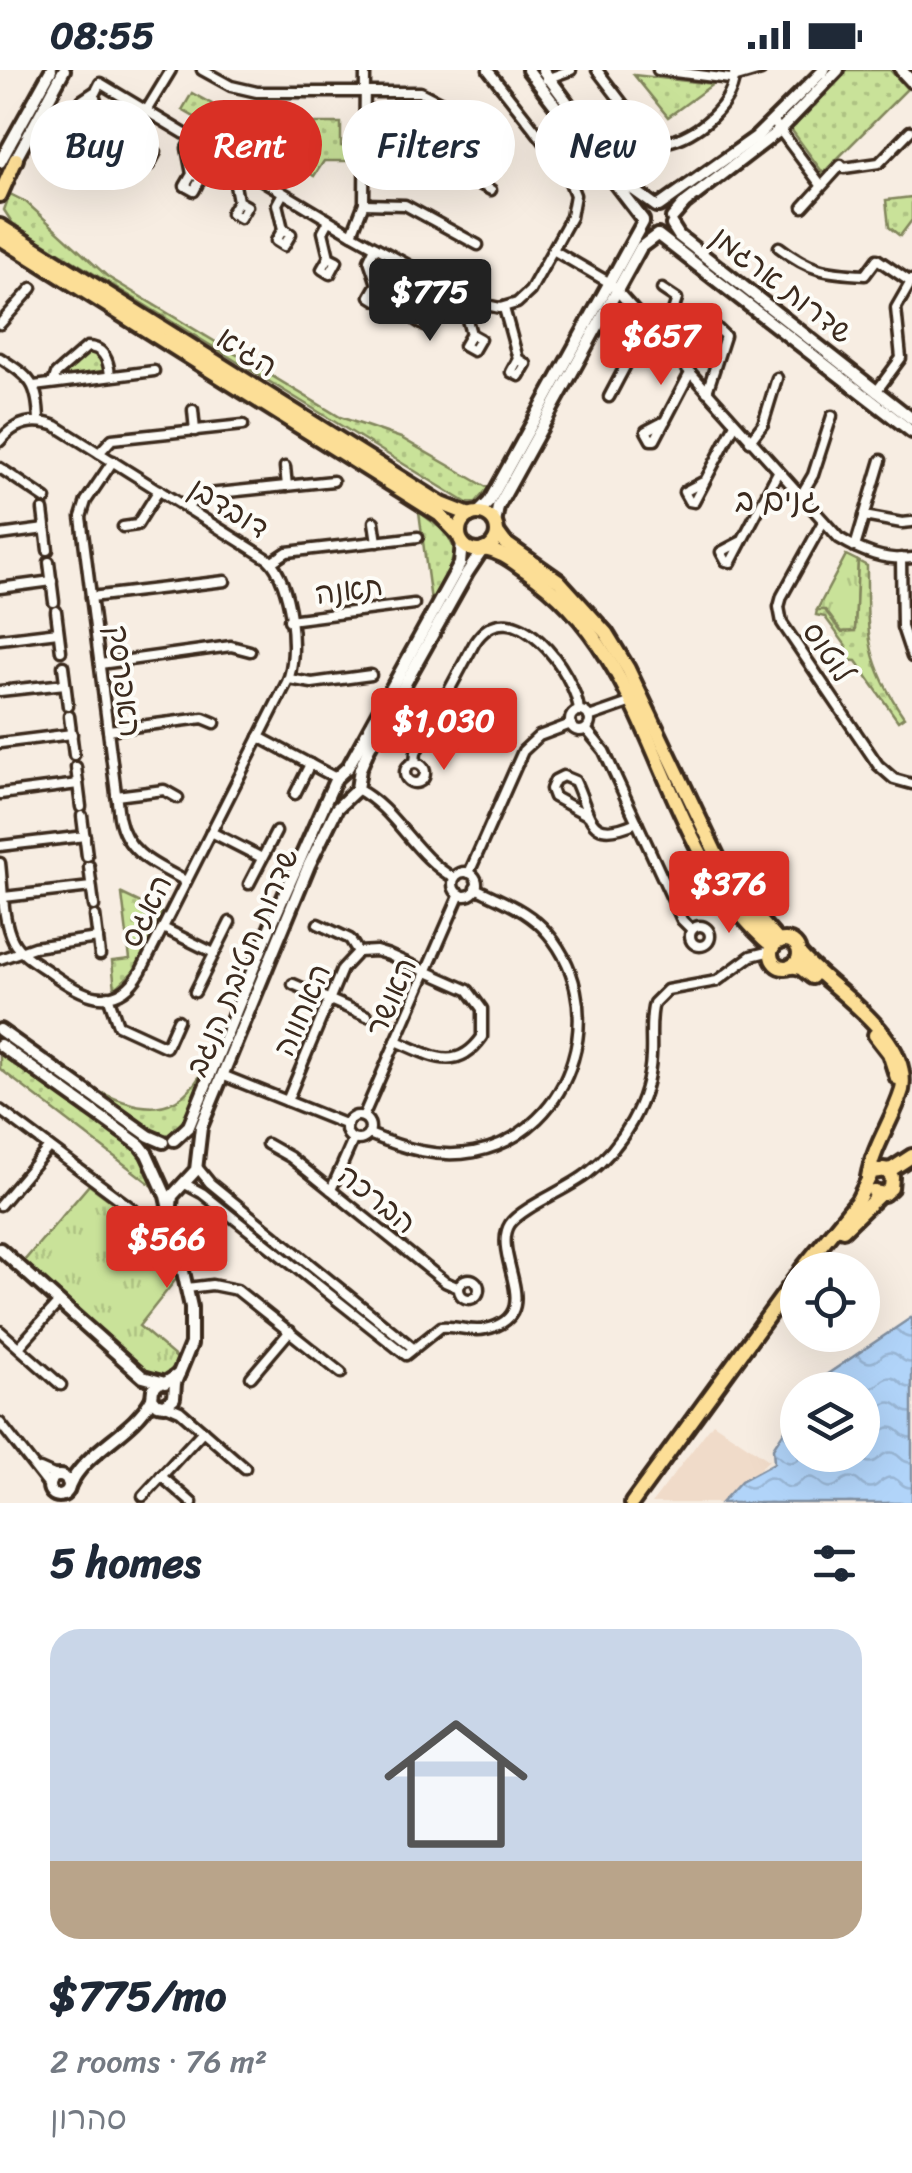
<!DOCTYPE html>
<meta charset="utf-8">
<style>
:root{--surface:#fff;--page:#f2f2f3;--text:#1f2937;--muted:#747a83;--line:#e0e1e3;--accent:#d93025}
body{margin:0;font-family:Sriracha,"Playpen Sans Hebrew",sans-serif;background:var(--page);color:var(--text);height:100vh;display:flex;flex-direction:column;font-size:38px;white-space:nowrap}
*{box-sizing:border-box;margin:0}
p{font-size:32px;color:var(--muted)}
.icon{flex:none;width:55px;height:55px;fill:none;stroke:currentColor;stroke-width:2;stroke-linecap:round;stroke-linejoin:round}
.map{position:relative;height:1433px;overflow:hidden}
.panel{display:flex;flex-direction:column;background:var(--surface);flex:1}
.panel>*{flex:none}
.banner{position:absolute;left:30px;top:30px;width:852px;height:90px;display:flex;gap:20px}
.fabs{position:absolute;left:780px;top:1182px;display:grid;gap:20px}
.fabs a{display:grid;place-items:center;width:100px;height:100px;border-radius:50%;background:var(--surface);box-shadow:0 10px 40px #0002;font-size:50px}
.price{position:absolute;translate:-50% -85px;padding:0 22px;border-radius:10px;background:var(--accent);color:#fff;font-size:32px;line-height:65px;filter:drop-shadow(0 2px 5px #0008)}
.price::after{content:'';position:absolute;left:50%;top:60px;width:30px;height:22px;margin-left:-15px;background:inherit;clip-path:polygon(0 0,100% 0,50% 100%)}
.price.current{background:#222;color:#fff}
ul{padding:0;list-style:none}
li{display:grid;align-content:center;gap:20px;height:530px;padding:0 50px}
li+li{border-top:2px solid var(--line)}
li span{display:grid;place-items:center;height:310px;border-radius:30px;color:#555}
li>.icon{margin-inline-start:auto}
span .icon{width:180px;height:180px;fill:#fffc;stroke-width:1}
li b{font-size:42px}
h2{display:flex;justify-content:space-between;align-items:center;height:120px;padding:0 50px;font-size:42px}
.tag{padding:0 35px;border-radius:45px;background:var(--surface);box-shadow:0 10px 40px #0002;font-size:35px;line-height:90px}
.tag.current{background:var(--accent);color:#fff}
.status{display:flex;justify-content:space-between;align-items:center;height:70px;padding:0 50px;background:var(--surface);direction:ltr}
.status svg{height:28px;fill:currentColor}
.map>svg:first-child{display:block}
.built{fill:#f0dbc9}
.grass{fill:url(#grass-tufts);stroke:#82865c;stroke-width:2.5}
.park{fill:url(#park-dots);stroke:#82865c;stroke-width:2.5}
.water{fill:url(#water-waves);stroke:#8290a1;stroke-width:2.5}
.lines{fill:none;stroke-linecap:round;stroke-linejoin:round}
.street-casing{stroke:#3b2a1e;stroke-width:15}
.secondary-casing{stroke:#3b2a1e;stroke-width:18}
.highway-casing{stroke:#3b2a1e;stroke-width:20}
.street{stroke:#fdfcf7;stroke-width:8}
.secondary{stroke:#fdfcf7;stroke-width:10}
.highway{stroke:#fcde96;stroke-width:12}
.labels{text-anchor:middle;stroke-width:8;stroke-linejoin:round;paint-order:stroke}
.street-label{font-size:30px;fill:#3b2a1e;stroke:#fdfcf7}
.neighbourhood-label{font-size:32px;fill:#3b2a1e;stroke:#fdfcf7}
</style>
<div class="status"><b>08:55</b><svg viewBox="0 0 49 12"><path d="M0 12V9h3v3zM5 12V6h3v6zM10 12V3h3v9zM15 12V0h3v12zM26 1h20v11H26zM47 4h2v5h-2z"/></svg></div>
<div class="map">
<svg width="912" height="1433" viewBox="0 0 912 1433">
<defs>
<pattern id="grass-tufts" width="24" height="20" patternUnits="userSpaceOnUse" patternTransform="scale(2.5)"><rect width="24" height="20" fill="#c9e299"/><path d="M3 7l-1-3M5 7V3M7 7l1-3M15 17l-1-3M17 17v-4M19 17l1-3" fill="none" stroke="#aec283"/></pattern>
<pattern id="park-dots" width="8" height="8" patternUnits="userSpaceOnUse" patternTransform="scale(2.5)"><rect width="8" height="8" fill="#c9e299"/><path d="M2 2h.1M6 6h.1" fill="none" stroke="#aec283" stroke-width="1.8" stroke-linecap="round"/></pattern>
<pattern id="water-waves" width="16" height="10" patternUnits="userSpaceOnUse" patternTransform="scale(2.5)"><rect width="16" height="10" fill="#b1d4f9"/><path d="M0 5q4-4 8 0t8 0" fill="none" stroke="#99b6d5"/></pattern>
</defs>
<rect width="100%" height="100%" fill="#f7ede2"/>
<filter id="ink" filterUnits="userSpaceOnUse"><feTurbulence type="fractalNoise" baseFrequency=".01" numOctaves="2"/><feDisplacementMap in="SourceGraphic" scale="20" xChannelSelector="R" yChannelSelector="G"/><feConvolveMatrix kernelMatrix="1 2 1 2 8 2 1 2 1" color-interpolation-filters="sRGB"/></filter>
<g filter="url(#ink)">
<!-- built -->
<path class="built" d="M713 1353 769 1390 724 1433H652Z"/>
<!-- grass -->
<g class="grass">
<path d="M846 485 858 491 855 562H842L826 541 817 540Z"/>
<path d="M89 1115 168 1173 177 1208 139 1256 178 1289C170 1303 165 1310 149 1305L24 1191Z"/>
</g>
<!-- park -->
<g class="park">
<path d="M844 0H890L907 19 823 103 791 59Z"/>
<path d="M634 5 713 14 668 47Z"/>
<path d="M192 23 212 34 210 38 236 53H341V76L355 77V91H324L314 106 211 45 205 53 182 40Z"/>
<path d="M10 124 26 132 108 207 340 347 401 368 488 418 476 432 467 433 13 154 4 140Z"/>
<path d="M912 127V150L900 166 889 157 886 130Z"/>
<path d="M92 281 102 288 105 303 60 309 61 304 85 282Z"/>
<path d="M419 442 446 462 455 480 450 497 431 531Z"/>
<path d="M858 491 867 496C867 563 865 590 904 647L898 651 856 591 844 590 847 577 825 547 816 545 817 540H825L841 562 855 561Z"/>
<path d="M122 824 162 843 135 900 115 919 112 891 130 889Z"/>
<path d="M0 983 135 1079 158 1120 0 999Z"/>
<path d="M208 992 181 1056 167 1065 149 1060 86 1016C140 1041 176 1054 208 992Z"/>
</g>
<!-- water -->
<path class="water" d="M912 1247V1433H721L741 1411 774 1393 773 1378 797 1341 798 1385H862V1320H814L826 1305Z"/>
<g class="lines">
<defs>
<g id="street">
<path d="M202 0 231 16 257 22H420L463 44"/>
<path d="M597 0 645 63 666 72C695 68 738 32 734 0"/>
<path d="M658 0 730 9 761 0"/>
<path d="M546 9 571 0"/>
<path d="M74 44 82 30 94 22"/>
<path d="M102 49 95 62 103 66 110 54 102 49 94 25 100 13 352 164 477 233 500 238 517 233 530 221 571 147 575 125 564 97 488 0"/>
<path d="M774 52 821 115"/>
<path d="M192 68 187 78 192 104 201 108 194 121 185 116 192 104"/>
<path d="M148 77 141 90 149 95 156 82 148 77 140 51 171 0"/>
<path d="M364 78 414 80 491 120"/>
<path d="M238 96 233 104 238 131 247 136 240 148 231 143 238 131"/>
<path d="M364 134 405 135 478 175"/>
<path d="M803 137 841 95 844 98 879 93 910 61"/>
<path d="M283 159 276 171 284 176 291 164 283 159 277 134 283 123"/>
<path d="M352 164 364 133 365 0"/>
<path d="M375 177 369 190 377 214 385 219 378 231 370 226 377 214"/>
<path d="M779 177C810 201 826 203 865 205L877 189 912 213"/>
<path d="M553 180 610 213 839 468C862 482 885 491 912 488"/>
<path d="M329 187 322 199 330 204 337 191 329 187 323 162 329 151"/>
<path d="M421 202 416 213 424 238 432 243 425 256 417 251 424 238"/>
<path d="M468 228 464 239 471 264 480 269 473 281 464 276 471 264"/>
<path d="M504 238 518 289 526 294 519 306 511 302 518 289"/>
<path d="M0 254 32 218"/>
<path d="M656 266 670 250 677 229 662 219"/>
<path d="M0 288C31 308 38 313 39 352"/>
<path d="M53 313 56 304 87 277C104 277 109 291 110 306"/>
<path d="M34 316 154 301"/>
<path d="M707 322 725 266 708 250"/>
<path d="M876 322 901 288 896 238 912 210"/>
<path d="M609 327 647 255"/>
<path d="M193 340 195 361"/>
<path d="M665 351 646 361 651 370H655L690 303"/>
<path d="M0 371C15 352 34 348 56 356L268 489C291 510 300 584 287 612L141 901C115 946 79 924 48 901 36 893 20 884 13 871 2 850 3 817 0 793"/>
<path d="M750 371 763 354 777 308"/>
<path d="M99 383 112 369 243 355"/>
<path d="M113 391 86 431 81 447 119 747C126 784 156 795 186 811"/>
<path d="M285 397 287 416"/>
<path d="M0 398 46 429"/>
<path d="M703 412 684 422 689 431 694 432 735 354"/>
<path d="M800 427 813 405 832 346"/>
<path d="M187 438 199 425 333 411"/>
<path d="M43 440 48 480"/>
<path d="M864 446 902 453 912 452"/>
<path d="M374 452 377 472"/>
<path d="M823 452 782 526 779 537 782 553 878 695 894 709 912 714"/>
<path d="M123 457 137 455 159 420"/>
<path d="M0 465 45 459"/>
<path d="M740 472 721 482 726 491 731 492 778 402"/>
<path d="M855 477 881 390"/>
<path d="M901 488 902 557 912 587"/>
<path d="M49 492 54 532"/>
<path d="M272 492 287 482 418 467"/>
<path d="M0 518 52 511"/>
<path d="M91 527 225 511"/>
<path d="M56 541 61 581"/>
<path d="M289 550 414 534"/>
<path d="M0 569 58 562"/>
<path d="M100 594 231 576 250 581"/>
<path d="M63 596 68 636"/>
<path d="M289 609 312 613 371 605"/>
<path d="M0 621 65 614"/>
<circle cx="580" cy="651" r="10"/>
<path d="M69 646 74 685"/>
<path d="M589 647 632 632"/>
<path d="M586 659 604 681 682 850 692 860"/>
<path d="M108 660 203 648 215 653"/>
<path d="M259 667 336 708"/>
<path d="M0 673 72 664"/>
<path d="M415 693 416 682 475 572C512 516 576 603 579 641"/>
<circle cx="415" cy="703" r="10"/>
<path d="M76 697 81 737"/>
<path d="M357 719C397 740 414 786 454 808"/>
<path d="M0 724 78 714"/>
<path d="M295 724 310 694"/>
<path d="M116 726 164 720 178 728"/>
<path d="M587 745 554 727 551 719 555 710 563 706 575 711C592 747 587 774 637 752"/>
<path d="M82 746 87 786"/>
<path d="M211 762 262 788"/>
<path d="M0 776 85 766"/>
<path d="M89 796 94 836"/>
<circle cx="465" cy="814" r="12"/>
<path d="M469 803 523 681 539 666 571 654"/>
<path d="M249 814 276 762"/>
<path d="M4 827 91 817"/>
<path d="M95 846 100 885"/>
<path d="M318 854 350 869 358 882"/>
<circle cx="700" cy="866" r="10"/>
<path d="M163 858 214 883"/>
<path d="M0 889 34 877 98 868"/>
<path d="M293 914 367 946"/>
<path d="M195 922 230 852"/>
<path d="M108 926 118 955 166 977 178 950"/>
<path d="M222 1005 347 1055"/>
<path d="M287 1031 342 899 358 882 376 881 389 885 468 920 482 939V967C456 1004 430 985 396 971"/>
<path d="M0 1040 134 1140"/>
<circle cx="358" cy="1058" r="12"/>
<path d="M363 1047 460 824"/>
<path d="M369 1064C403 1078 436 1089 474 1082 576 1062 613 930 542 857 524 839 498 829 475 818"/>
<path d="M267 1074 290 1087 445 1212 459 1218"/>
<path d="M197 1097 210 1113 413 1278"/>
<path d="M185 1114 202 1123 406 1285 441 1257C456 1255 471 1263 486 1259 548 1245 490 1185 510 1154 521 1138 568 1119 587 1104 623 1076 649 1032 651 986 652 969 649 950 654 933L667 920 717 911 751 886 771 881"/>
<path d="M331 1120 353 1070"/>
<path d="M0 1135 49 1077"/>
<circle cx="469" cy="1219" r="10"/>
<path d="M187 1218 212 1215 237 1220 341 1303"/>
<path d="M0 1261 61 1315"/>
<path d="M19 1277 59 1232"/>
<path d="M251 1307 290 1261"/>
<path d="M166 1335 180 1341 245 1398"/>
<path d="M0 1353 49 1416"/>
<path d="M40 1399 56 1406"/>
<path d="M161 1406 192 1433"/>
<path d="M143 1426 203 1361"/>
</g>
<g id="secondary">
<path d="M528 0 643 150"/>
<path d="M543 0 631 118 656 136"/>
<path d="M901 0 912 12"/>
<path d="M0 92 51 0"/>
<path d="M12 96 64 0"/>
<path d="M659 136 756 67 824 0"/>
<path d="M672 148 685 133 780 60 838 0"/>
<path d="M672 155 679 166 912 349"/>
<path d="M658 165 912 362"/>
<path d="M478 443 489 432 643 152"/>
<path d="M495 454 498 437 641 177 657 165"/>
<path d="M0 960 149 1066 163 1072"/>
<path d="M0 975 140 1075 147 1084 166 1126 191 1237V1274L175 1313 174 1328 165 1335 157 1334 152 1328 153 1319 159 1313"/>
<path d="M174 1070 189 1056 271 855 336 708 348 697 460 494 462 472"/>
<path d="M170 1145 172 1126 196 1100 201 1057 309 795 337 738 357 719 360 699 369 678 467 503 483 479"/>
<path d="M0 1179 143 1307 165 1313 179 1304"/>
<circle cx="59" cy="1416" r="10"/>
<path d="M69 1417C85 1380 133 1364 152 1328"/>
</g>
<g id="highway">
<path d="M0 125 16 89"/>
<path d="M0 156 442 434 470 445"/>
<path d="M0 168 440 445 459 465"/>
<circle cx="478" cy="462" r="19"/>
<path d="M497 462 505 473 559 511 606 563 628 599 721 794 752 841 779 872"/>
<path d="M485 479C501 482 512 491 525 500 660 589 655 777 773 877"/>
<circle cx="785" cy="884" r="14"/>
<path d="M799 883C828 918 912 965 902 1020 893 1050 874 1075 868 1107"/>
<path d="M791 896 801 898 812 907"/>
<path d="M875 965 889 983 897 1008"/>
<path d="M874 1122 884 1124 891 1118 892 1107 884 1099"/>
<path d="M843 1160 880 1124"/>
<path d="M801 1200 858 1130 872 1102 892 1099 912 1086"/>
<path d="M632 1433 798 1205"/>
</g>
</defs>
<!-- street casing -->
<use href="#street" class="street-casing"/>
<!-- secondary casing -->
<use href="#secondary" class="secondary-casing"/>
<!-- highway casing -->
<use href="#highway" class="highway-casing"/>
<!-- street -->
<use href="#street" class="street"/>
<!-- secondary -->
<use href="#secondary" class="secondary"/>
<!-- highway -->
<use href="#highway" class="highway"/>
</g>
</g>
<g class="labels">
<!-- street labels -->
<g class="street-label">
<text transform="translate(782 215) rotate(38)" y="10">שדרות ארגמן</text>
<text transform="translate(247 282) rotate(32)" y="10">הגיא</text>
<text transform="translate(229 438) rotate(32)" y="10">דובדבן</text>
<text transform="translate(349 520) rotate(-7)" y="10">תאנה</text>
<text transform="translate(828 582) rotate(56)" y="10">לוטוס</text>
<text transform="translate(124 611) rotate(83)" y="10">האפרסק</text>
<text transform="translate(146 841) rotate(-63)" y="10">האגס</text>
<text transform="translate(242 892) rotate(-67)" y="10">שדרות חטיבת הנגב</text>
<text transform="translate(391 927) rotate(-66)" y="10">האושר</text>
<text transform="translate(302 940) rotate(-66)" y="10">האחווה</text>
<text transform="translate(377 1129) rotate(39)" y="10">הברכה</text>
</g>
<!-- neighbourhood labels -->
<g class="neighbourhood-label">
<text x="778" y="441">גנים ב</text>
</g>
</g>
</svg>
<div class="fabs">
<a><svg class="icon" aria-label="locate" viewBox="0 0 24 24"><circle cx="12" cy="12" r="6"/><path d="M12 2v4M12 18v4M2 12h4M18 12h4"/></svg></a>
<a><svg class="icon" aria-label="layers" viewBox="0 0 24 24"><path d="M12 4l9 5-9 5-9-5zM3 14l9 5 9-5"/></svg></a>
</div>
<b class="price current" style="left:430px;top:274px">$775</b>
<b class="price" style="left:661px;top:318px">$657</b>
<b class="price" style="left:444px;top:703px">$1,030</b>
<b class="price" style="left:729px;top:866px">$376</b>
<b class="price" style="left:167px;top:1221px">$566</b>
<div class="banner">
<a class="tag">Buy</a>
<a class="tag current">Rent</a>
<a class="tag">Filters</a>
<a class="tag">New</a>
</div>
</div>
<section class="panel">
<h2>5 homes<svg class="icon" aria-label="filters" viewBox="0 0 24 24"><path d="M4 7h16M4 17h16"/><circle cx="9" cy="7" r="2"/><circle cx="15" cy="17" r="2"/></svg></h2>
<ul>
<li><span style="background:linear-gradient(#c9d6e8 75%,#b9a48a 0)"><svg class="icon" aria-label="home" viewBox="0 0 24 24"><path d="M3 11l9-7 9 7M6 9v11h12V9"/></svg></span><div><b>$775/mo</b><p>2 rooms · 76 m²</p><p>סהרון</p></div></li>
</ul>
</section>
